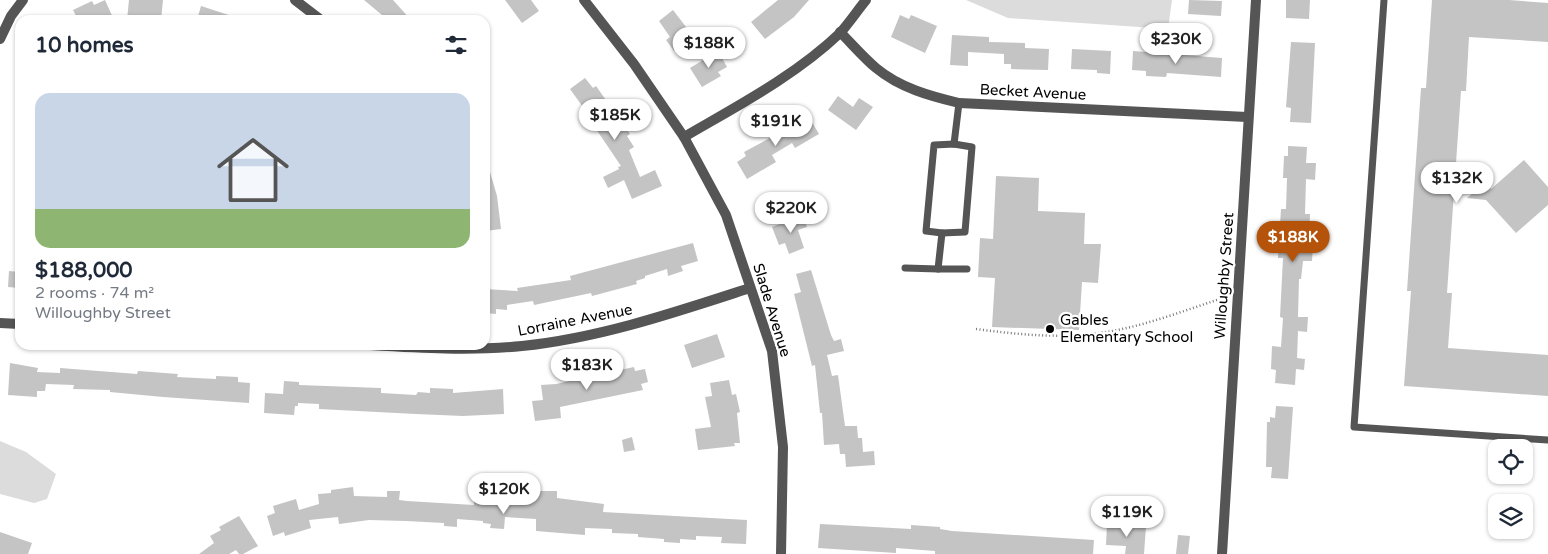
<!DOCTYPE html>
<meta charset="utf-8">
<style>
:root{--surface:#fff;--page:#f6f6f7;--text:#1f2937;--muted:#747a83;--accent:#b45309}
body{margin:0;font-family:"Varela Round",sans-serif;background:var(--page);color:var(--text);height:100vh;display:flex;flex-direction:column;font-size:19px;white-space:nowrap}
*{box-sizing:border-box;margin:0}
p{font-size:16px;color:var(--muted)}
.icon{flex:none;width:28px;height:28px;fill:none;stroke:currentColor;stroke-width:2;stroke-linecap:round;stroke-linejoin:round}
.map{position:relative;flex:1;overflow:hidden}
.panel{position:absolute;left:15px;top:15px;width:475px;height:335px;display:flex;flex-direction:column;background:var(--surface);border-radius:15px;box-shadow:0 1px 4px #0004}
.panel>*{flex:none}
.controls{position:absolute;left:1488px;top:439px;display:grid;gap:10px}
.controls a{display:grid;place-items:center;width:45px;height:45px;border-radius:10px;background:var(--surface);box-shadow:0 1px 4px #0004;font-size:25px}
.price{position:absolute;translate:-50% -42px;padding:0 11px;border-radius:18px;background:#fff;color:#222;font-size:16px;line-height:32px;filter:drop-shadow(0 1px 2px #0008)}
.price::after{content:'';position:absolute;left:50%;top:30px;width:15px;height:11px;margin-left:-8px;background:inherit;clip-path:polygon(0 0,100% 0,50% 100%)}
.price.current{background:var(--accent);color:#fff}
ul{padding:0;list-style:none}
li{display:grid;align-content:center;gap:10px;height:265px;padding:0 20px}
li span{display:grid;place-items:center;height:155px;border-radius:15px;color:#555}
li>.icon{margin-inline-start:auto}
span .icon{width:90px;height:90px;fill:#fffc;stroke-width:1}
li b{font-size:21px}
h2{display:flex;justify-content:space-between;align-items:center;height:60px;padding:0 20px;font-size:21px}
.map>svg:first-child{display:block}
.green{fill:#dcdcdc}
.building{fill:#c4c4c4}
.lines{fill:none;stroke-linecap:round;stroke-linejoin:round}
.path{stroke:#777;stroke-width:2.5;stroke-dasharray:1 2.5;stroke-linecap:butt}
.service{stroke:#555;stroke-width:7}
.minor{stroke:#555;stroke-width:10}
.poi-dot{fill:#000;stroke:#fff;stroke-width:2}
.labels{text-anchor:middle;stroke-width:4.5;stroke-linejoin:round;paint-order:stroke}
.street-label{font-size:15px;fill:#000;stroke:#fff}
.poi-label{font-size:15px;fill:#000;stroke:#fff;text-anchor:start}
</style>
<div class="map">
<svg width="1548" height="554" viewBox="0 0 1548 554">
<rect width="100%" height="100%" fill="#fff"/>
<!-- green -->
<g class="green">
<path d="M966 0H1172L1168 29 1008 18Z"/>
<path d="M0 441 26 452 56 474 47 499 34 503 0 494Z"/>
</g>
<!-- building -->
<g class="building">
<path d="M105 0 114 20H78L73 10 92 1 94 5Z"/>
<path d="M129 0H163L161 20H127Z"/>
<path d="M364 0H393L411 20H388Z"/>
<path d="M505 0H531L539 11 522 23Z"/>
<path d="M778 0H809L794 17 765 39 751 22Z"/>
<path d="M1189 0 1222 1 1221 16 1188 14Z"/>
<path d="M1286 0H1310L1309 19 1286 18Z"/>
<path d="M1432 0H1509L1548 3V42L1469 37 1466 91H1461L1447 293H1452L1448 348 1548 355V396L1404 386 1411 291H1407L1421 88H1426Z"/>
<path d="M201 6 238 18 237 20H197Z"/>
<path d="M673 10 693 36 674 51 666 40 670 37 659 21Z"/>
<path d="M900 15 909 19 911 15 937 26 925 53 891 37Z"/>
<path d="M952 35 989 37V42L1025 43V48L1049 49 1048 70 1011 69V64H1004V54L968 52V66L950 65Z"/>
<path d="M1291 42 1315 43 1311 123 1290 122 1291 108 1286 107Z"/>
<path d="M1072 49 1111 51 1110 74 1097 73V70L1071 69Z"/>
<path d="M718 51 727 67 718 72 721 76 702 87 690 68Z"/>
<path d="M1133 51 1222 58 1221 77 1167 73 1166 77 1146 76V71L1132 70Z"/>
<path d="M585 78 593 88 596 86 630 134 627 136 634 147 629 150 640 177 655 170 662 186 632 199 624 180 608 188 603 177 619 169 618 167 621 166 596 129 598 128 570 89Z"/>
<path d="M838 96 853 107 859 98 873 107 856 130 828 110Z"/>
<path d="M809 117 819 134 795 148 792 143 772 155 776 162 747 179 737 162 746 156 744 152Z"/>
<path d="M1288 146 1307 147 1306 163H1316L1315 180 1306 179 1305 214H1310L1309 246H1313L1312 261H1303L1301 279H1299L1298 317H1308L1307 332 1298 331 1297 358 1305 359 1304 370 1296 369 1295 385 1275 383 1276 370 1271 369 1272 346 1281 347 1283 318 1280 317 1283 258H1278L1281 209H1286L1287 178H1283L1284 156H1288Z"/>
<path d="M1524 160 1548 187V205L1516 233 1486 200 1467 198 1485 183 1491 189Z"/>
<path d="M488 165 497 196 501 229 485 231V166Z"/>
<path d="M996 176 1039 178 1038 211 1085 213 1084 244H1101L1098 283 1082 282 1079 330 992 327 995 278 978 277 980 238 993 239Z"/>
<path d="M803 215 807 227 798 230 804 248 789 254 785 243 779 245 772 227Z"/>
<path d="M693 243 698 261 681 266 683 271 668 276 667 269 645 276V278L636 281 637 284 592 296 591 293 534 305 533 301 507 305V310L496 309V314L485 313V289L518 291 517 288 571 280 570 276Z"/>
<path d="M811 270 831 335 834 341 841 339 844 351 827 355 832 376 838 375 845 426H857L858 438H862L863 452 874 451 875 465 846 467 845 454H840L839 444 824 445 822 413H820L815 365 812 366 794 294 801 292 796 274Z"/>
<path d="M9 271 20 272V288L8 287Z"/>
<path d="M717 334 725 357 692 368 684 345Z"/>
<path d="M10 363 38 368 37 372 60 373V368L137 374 138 371 178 374 177 377 216 379V376L238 377V382L250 383 249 403 163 397 110 392V390L73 389 74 385 46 384 45 391H37V397L8 395Z"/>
<path d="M634 367 635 371 645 369 648 382 641 384 643 390 560 407 561 418 535 421 532 401 543 400 541 385 556 384Z"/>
<path d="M729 380 732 395 736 394 740 412 737 413 740 443H734L735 446 698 450 695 429 711 427 705 397 712 396 710 383Z"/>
<path d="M284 381 299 382V385L381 388V393L416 395 418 392 430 393V388L453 389V393L503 389 504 414 463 416 416 414 319 409V404L298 403V406H295L294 415 264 413 265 393 283 394Z"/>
<path d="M1276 406 1293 407 1288 479 1271 478 1272 467H1266L1267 422H1270V417L1275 418Z"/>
<path d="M632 437 635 450 624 452 622 440Z"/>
<path d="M353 487 354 496 387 497V491H400L399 500 407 501 474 505V501L489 502V491H557V498L604 504 603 512 747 520 746 544 721 543 722 537 696 536V540L680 539V543L664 542V539L638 537V534L612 533V529L585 528V535L536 531V519L505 517 504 529 490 528 491 524 483 523V521L457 519V527L444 526V523L406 521 369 520 339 524 338 517 309 520 311 528 285 536 284 532 273 536 267 516 275 513 273 506 296 499 299 510 319 504 318 494 331 493V490Z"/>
<path d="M239 516 258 546 243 554H239L236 550 229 554H199L214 543 210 536 221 530 219 527Z"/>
<path d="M820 524 911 529V525L940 527V529L952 531 1094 540 1093 554H935V551L896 548V553L818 548Z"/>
<path d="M1107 524 1146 526 1144 554H1125L1126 546 1106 545Z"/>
<path d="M0 532 32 543 28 554H0Z"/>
<path d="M1178 535 1190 536 1188 554H1176Z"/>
</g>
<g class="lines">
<!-- path -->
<path class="path" d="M976 329C1014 334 1051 338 1090 334 1136 330 1182 311 1226 297"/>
<!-- service -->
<g class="service">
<path d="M1384 0 1354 427 1548 440"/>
<path d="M954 144 972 147 965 232 942 233 926 231 934 145Z"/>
<path d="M954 144 959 103"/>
<path d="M905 268 938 269 942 233"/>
<path d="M938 269H967"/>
</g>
<!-- minor -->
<g class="minor">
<path d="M295 0 321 20"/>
<path d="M584 0 634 64 684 137 726 215 772 351 783 447 781 554"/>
<path d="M840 32C852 44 864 58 876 68 900 88 930 96 959 103L1247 117"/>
<path d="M0 39 11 16 23 0"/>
<path d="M684 137C737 106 795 76 840 33 849 23 857 11 866 0"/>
<path d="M0 323 20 324"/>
<path d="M370 345C420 348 472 351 522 346 600 338 676 312 750 288"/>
<path d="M1222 554 1256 0"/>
</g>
</g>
<!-- markers -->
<circle class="poi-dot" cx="1050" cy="329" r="5"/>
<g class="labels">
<!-- street labels -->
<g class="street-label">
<text transform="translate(1033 92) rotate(3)" y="5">Becket Avenue</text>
<text transform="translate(1224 276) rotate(-86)" y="5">Willoughby Street</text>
<text transform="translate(772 310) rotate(73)" y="5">Slade Avenue</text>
<text transform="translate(575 320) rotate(-11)" y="5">Lorraine Avenue</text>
</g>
<!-- poi labels -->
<g class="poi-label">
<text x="1060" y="325">Gables<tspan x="1060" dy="17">Elementary School</tspan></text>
</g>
</g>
</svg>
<div class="controls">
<a><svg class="icon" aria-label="locate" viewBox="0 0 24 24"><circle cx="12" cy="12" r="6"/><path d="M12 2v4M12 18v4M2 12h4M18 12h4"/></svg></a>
<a><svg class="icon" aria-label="layers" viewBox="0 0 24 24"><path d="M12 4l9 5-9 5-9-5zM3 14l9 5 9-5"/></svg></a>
</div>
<b class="price" style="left:1176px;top:65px">$230K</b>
<b class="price" style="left:709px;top:69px">$188K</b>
<b class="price" style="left:615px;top:141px">$185K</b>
<b class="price" style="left:776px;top:147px">$191K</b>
<b class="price" style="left:1457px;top:204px">$132K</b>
<b class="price" style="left:791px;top:234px">$220K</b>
<b class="price current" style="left:1293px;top:263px">$188K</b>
<b class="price" style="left:587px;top:391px">$183K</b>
<b class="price" style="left:504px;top:515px">$120K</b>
<b class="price" style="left:1127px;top:538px">$119K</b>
<section class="panel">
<h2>10 homes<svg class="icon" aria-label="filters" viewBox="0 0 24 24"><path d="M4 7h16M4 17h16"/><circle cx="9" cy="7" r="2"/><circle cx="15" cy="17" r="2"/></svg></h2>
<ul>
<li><span style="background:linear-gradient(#c9d6e8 75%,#8fb573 0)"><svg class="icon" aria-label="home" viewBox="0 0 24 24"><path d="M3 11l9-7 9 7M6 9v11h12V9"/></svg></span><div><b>$188,000</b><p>2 rooms · 74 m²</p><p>Willoughby Street</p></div></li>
</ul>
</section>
</div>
